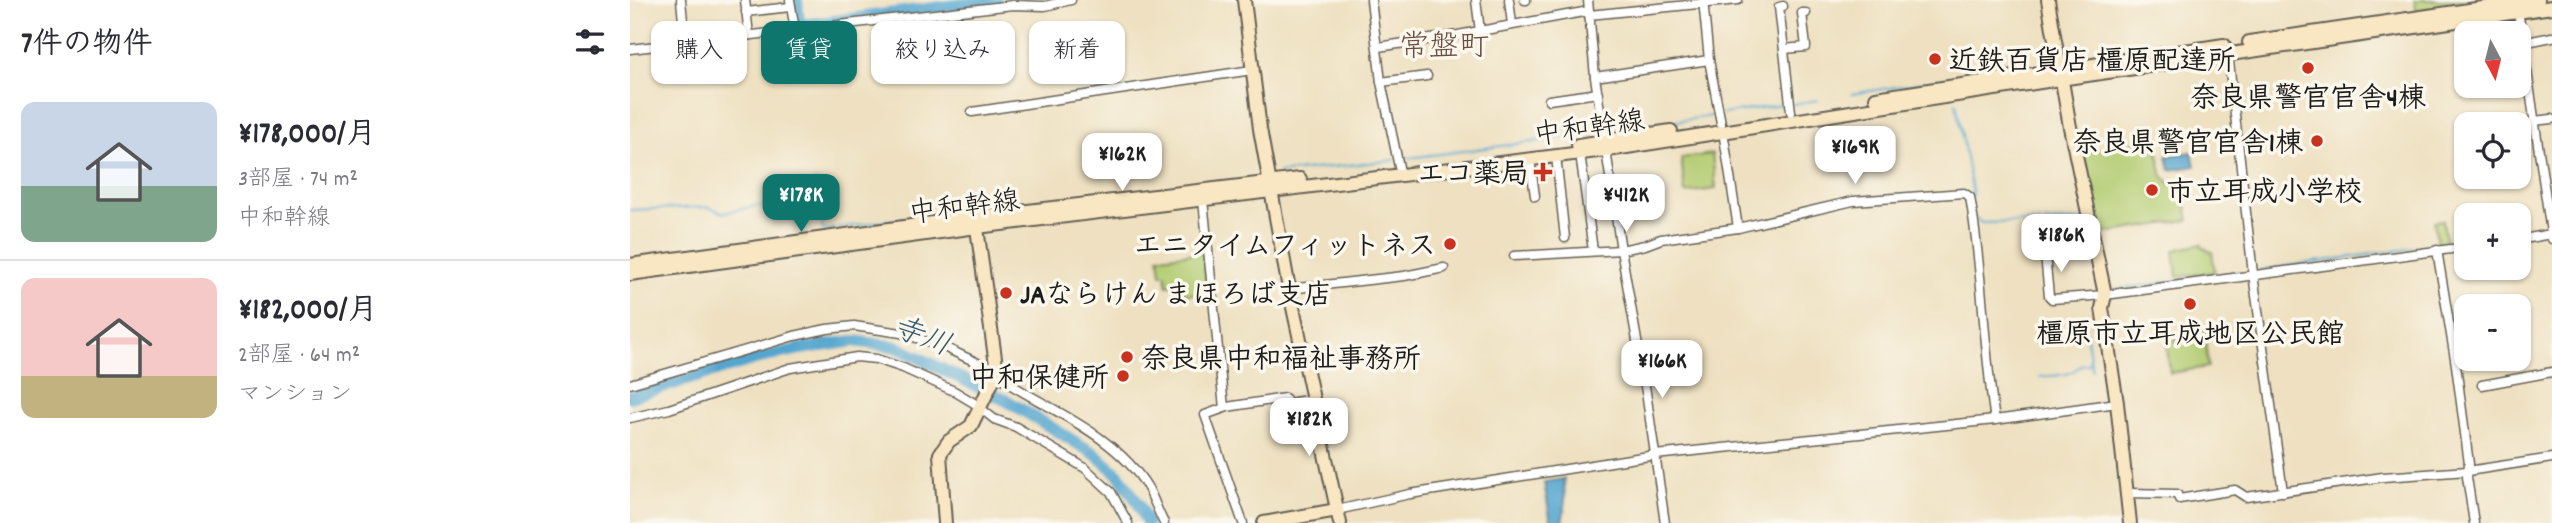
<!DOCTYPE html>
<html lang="ja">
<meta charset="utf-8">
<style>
:root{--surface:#fff;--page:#f7f7f7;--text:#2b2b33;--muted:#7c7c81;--line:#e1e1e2;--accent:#0f766e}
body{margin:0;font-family:Dekko,"Klee One",sans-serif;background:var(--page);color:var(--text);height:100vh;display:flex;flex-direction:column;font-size:26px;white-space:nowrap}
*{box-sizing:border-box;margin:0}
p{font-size:23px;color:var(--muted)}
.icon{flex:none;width:38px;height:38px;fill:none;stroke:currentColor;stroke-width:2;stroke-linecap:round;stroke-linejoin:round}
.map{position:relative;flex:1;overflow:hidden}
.sheet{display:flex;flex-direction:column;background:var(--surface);width:630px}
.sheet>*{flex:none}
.banner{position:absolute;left:21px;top:21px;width:665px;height:63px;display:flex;gap:14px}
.needle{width:46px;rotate:173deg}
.controls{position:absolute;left:1824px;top:21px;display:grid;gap:14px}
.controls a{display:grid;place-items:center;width:77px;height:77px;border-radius:14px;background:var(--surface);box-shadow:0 2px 5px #0004;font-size:35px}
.price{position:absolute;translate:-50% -60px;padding:0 16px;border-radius:14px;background:#fff;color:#222;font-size:23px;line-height:46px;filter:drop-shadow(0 2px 4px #0008)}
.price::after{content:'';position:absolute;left:50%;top:42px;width:21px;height:16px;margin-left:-10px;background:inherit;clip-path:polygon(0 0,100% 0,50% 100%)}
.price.current{background:var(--accent);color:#fff}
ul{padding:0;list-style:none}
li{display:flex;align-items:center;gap:21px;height:175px;padding:0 21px}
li+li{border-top:2px solid var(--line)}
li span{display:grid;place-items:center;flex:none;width:196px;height:140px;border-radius:14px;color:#555}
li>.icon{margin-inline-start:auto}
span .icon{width:84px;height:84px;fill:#fffc;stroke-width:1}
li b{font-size:30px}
h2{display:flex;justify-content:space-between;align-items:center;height:84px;padding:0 21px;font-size:30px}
.pill{padding:0 24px;border-radius:14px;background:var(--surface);box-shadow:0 2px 5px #0004;font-size:24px;line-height:63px}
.pill.current{background:var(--accent);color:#fff}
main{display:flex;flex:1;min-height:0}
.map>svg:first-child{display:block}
.green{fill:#b3cc72;stroke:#687447;stroke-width:2}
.water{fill:#54a6cf;stroke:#386176;stroke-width:2}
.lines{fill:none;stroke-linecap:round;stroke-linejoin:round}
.stream{stroke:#54a6cf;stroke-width:2}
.river{stroke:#54a6cf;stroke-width:12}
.street-casing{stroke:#666155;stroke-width:11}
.secondary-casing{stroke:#666155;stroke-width:16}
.street{stroke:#fff;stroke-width:8}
.secondary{stroke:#f9e7c3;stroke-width:12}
.poi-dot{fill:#c8321e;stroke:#fbf7ec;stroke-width:2.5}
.labels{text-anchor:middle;stroke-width:7;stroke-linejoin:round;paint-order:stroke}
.poi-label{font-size:28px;font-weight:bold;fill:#1c1c1c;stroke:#fbf7ec;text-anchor:start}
.street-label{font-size:28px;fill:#1c1c1c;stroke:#fbf7ec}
.neighbourhood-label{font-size:30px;fill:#6a4e42;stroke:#fbf7ec}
.water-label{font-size:30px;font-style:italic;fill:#355a6d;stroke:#fbf7ec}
</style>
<main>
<section class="sheet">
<h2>7件の物件<svg class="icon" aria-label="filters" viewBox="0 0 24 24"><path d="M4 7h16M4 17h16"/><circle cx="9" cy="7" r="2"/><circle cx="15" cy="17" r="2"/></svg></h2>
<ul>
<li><span style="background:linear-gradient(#c9d6e8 60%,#7fa58c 0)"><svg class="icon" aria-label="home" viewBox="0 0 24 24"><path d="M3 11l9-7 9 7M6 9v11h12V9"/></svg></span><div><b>¥178,000/月</b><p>3部屋 · 74 m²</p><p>中和幹線</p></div></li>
<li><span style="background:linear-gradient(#f6c9c9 70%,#c2b280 0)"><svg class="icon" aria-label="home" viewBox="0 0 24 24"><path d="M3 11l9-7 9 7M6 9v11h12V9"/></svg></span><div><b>¥182,000/月</b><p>2部屋 · 64 m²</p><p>マンション</p></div></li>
</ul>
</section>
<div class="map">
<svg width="1922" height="523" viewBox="0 0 1922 523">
<rect width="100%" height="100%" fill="#fbf7ec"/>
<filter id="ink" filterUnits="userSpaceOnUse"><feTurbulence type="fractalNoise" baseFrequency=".0143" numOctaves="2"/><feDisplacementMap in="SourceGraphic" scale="14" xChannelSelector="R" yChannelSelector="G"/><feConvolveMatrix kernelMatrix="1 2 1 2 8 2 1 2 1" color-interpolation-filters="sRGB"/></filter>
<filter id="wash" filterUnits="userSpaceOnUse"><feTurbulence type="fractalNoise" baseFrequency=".00686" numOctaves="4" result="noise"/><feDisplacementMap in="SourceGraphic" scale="28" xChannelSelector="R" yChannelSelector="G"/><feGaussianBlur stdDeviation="1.57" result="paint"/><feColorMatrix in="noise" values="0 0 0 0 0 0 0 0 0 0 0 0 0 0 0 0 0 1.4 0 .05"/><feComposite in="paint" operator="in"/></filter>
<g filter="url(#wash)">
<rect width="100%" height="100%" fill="#eee0c0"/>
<!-- green -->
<g class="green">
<path d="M1785 0H1852L1853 1 1786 10Z"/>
<path d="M1519 140 1520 144 1526 143 1532 174 1540 184 1552 183 1559 220 1469 234 1453 152Z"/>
<path d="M1082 154 1086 189 1055 193 1051 158Z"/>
<path d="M1813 220 1816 241 1807 242 1804 221Z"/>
<path d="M1572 244V247L1582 252 1585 272 1547 277 1544 250Z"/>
<path d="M573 252 577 292 554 295 553 288 550 284 537 285 536 274H531L529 257Z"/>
<path d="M1575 325 1578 367 1540 373 1537 347 1542 341 1554 339 1553 327Z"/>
</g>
<!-- water -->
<g class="water">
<path d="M1562 152 1565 166 1540 170 1537 156Z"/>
<path d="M934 479 935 505 932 523H921L914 482Z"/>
</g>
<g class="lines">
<!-- stream -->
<g class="stream">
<path d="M1408 64 1424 62"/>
<path d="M1221 94 1322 78"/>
<path d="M1326 102 1343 196"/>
<path d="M1163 104 1188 100"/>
<path d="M1093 114 1157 104"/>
<path d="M976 132 1088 115"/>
<path d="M771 159 970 133"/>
<path d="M648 173 765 160"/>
<path d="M0 210 79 207 93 213 126 206H145L164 191 187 181 193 230 341 209 487 193"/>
<path d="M1347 219 1351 223 1410 222"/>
<path d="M1415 222 1455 221"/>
<path d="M1888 234 1905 233"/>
<path d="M1629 270 1836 241"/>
<path d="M1483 290 1608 272"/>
<path d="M1410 377C1425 375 1441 377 1450 365L1458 364 1460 360 1454 318 1462 370"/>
</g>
<!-- river -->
<g class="river">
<path d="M167 0 169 21 172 25 366 0"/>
<path d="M0 397 125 359 170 349 224 341 267 347 379 402 465 454 489 475 508 503 517 523"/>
</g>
</g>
</g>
<g filter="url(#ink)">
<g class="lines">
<defs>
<g id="street">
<path d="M51 0 55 42"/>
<path d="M115 0 119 35"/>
<path d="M160 0 165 30"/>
<path d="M741 0 751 82 769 167"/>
<path d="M846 0 850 31"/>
<path d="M879 0 882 24"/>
<path d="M895 0H896"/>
<path d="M958 0 965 77 991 250 1016 392 1035 523"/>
<path d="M1073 0 1079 60 1091 123"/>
<path d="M1153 6 1149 7 1161 112"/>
<path d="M1888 10 1922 239"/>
<path d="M116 12 160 7"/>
<path d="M959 15 1108 0"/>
<path d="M1892 43 1922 37"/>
<path d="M748 47 828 35 959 11"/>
<path d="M0 49 383 5 415 6 441 0"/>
<path d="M1154 49 1176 47 1172 13H1176"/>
<path d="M1598 53 1623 274 1653 492"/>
<path d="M965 77 1079 60"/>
<path d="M751 82 797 76"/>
<path d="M919 100 968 93"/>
<path d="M342 112 622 70"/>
<path d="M1903 121 1922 119"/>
<path d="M1093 131 1108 228"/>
<path d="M950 153 963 251"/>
<path d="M926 156 935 238"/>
<path d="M900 159 905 196"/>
<path d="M573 200 594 408"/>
<path d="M1412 224 1419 296 1422 299 1475 295 1836 247"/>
<path d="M1888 240 1921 234"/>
<path d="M1807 250 1826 365 1839 464 1837 477 1844 523"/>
<path d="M884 256 991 250 1015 245 1031 239 1108 228 1223 201 1334 193 1340 197C1353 271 1353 346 1365 420"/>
<path d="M659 289 774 276 814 268"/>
<path d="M0 384 164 336 197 329 224 326 271 333 314 347 367 372 378 383C427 413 488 438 518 488 524 499 528 512 534 523"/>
<path d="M1852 385 1922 372"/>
<path d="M0 418 39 409 160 368 227 357 246 359 273 368 324 391 344 403 364 419 386 427 455 468 481 492 498 523"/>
<path d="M1498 493 1547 494 1549 499 1605 490 1616 497 1753 477 1838 471 1922 458"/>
<path d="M707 510 780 494 1025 455 1365 420 1487 403"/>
<path d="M613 523 575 415 597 407 655 398 659 403 683 399"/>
</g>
<g id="secondary">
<path d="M614 0 630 129 659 289 710 523"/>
<path d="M1418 0 1440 127 1473 285 1475 295 1472 308 1487 403 1500 523"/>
<path d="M1619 42 1908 0"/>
<path d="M1246 98 1594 45"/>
<path d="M948 145 1041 131"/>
<path d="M0 265 346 217 670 179"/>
<path d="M0 274 347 227 984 149 1423 80 1922 7"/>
<path d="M315 523 310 454 319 441 341 426 367 372 346 221"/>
<path d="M634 523 707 510"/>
</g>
</defs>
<!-- street casing -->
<use href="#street" class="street-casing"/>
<!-- secondary casing -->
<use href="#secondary" class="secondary-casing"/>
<!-- street -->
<use href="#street" class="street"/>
<!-- secondary -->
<use href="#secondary" class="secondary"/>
</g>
</g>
<!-- markers -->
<g class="poi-dot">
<circle cx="1305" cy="59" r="7"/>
<circle cx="1678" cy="68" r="7"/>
<circle cx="1687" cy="141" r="7"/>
<path d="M909.5 161.5h7v7h7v7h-7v7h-7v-7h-7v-7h7z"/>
<circle cx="1522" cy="190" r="7"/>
<circle cx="820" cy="244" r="7"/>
<circle cx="376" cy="293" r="7"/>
<circle cx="1560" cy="304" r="7"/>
<circle cx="497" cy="357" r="7"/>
<circle cx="493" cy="376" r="7"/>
</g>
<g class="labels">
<!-- poi labels -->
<g class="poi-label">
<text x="1319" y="69">近鉄百貨店 橿原配達所</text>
<text x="1678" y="106" text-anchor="middle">奈良県警官官舎4棟</text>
<text x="1673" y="151" text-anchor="end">奈良県警官官舎1棟</text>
<text x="899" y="182" text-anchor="end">エコ薬局</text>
<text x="1536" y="200">市立耳成小学校</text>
<text x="806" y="254" text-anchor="end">エニタイムフィットネス</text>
<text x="390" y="303">JAならけん まほろば支店</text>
<text x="1560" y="342" text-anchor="middle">橿原市立耳成地区公民館</text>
<text x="511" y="367">奈良県中和福祉事務所</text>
<text x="479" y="386" text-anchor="end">中和保健所</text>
</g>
<!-- street labels -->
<g class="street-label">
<text transform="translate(959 126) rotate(-8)" y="10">中和幹線</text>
<text transform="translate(334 205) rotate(-7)" y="10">中和幹線</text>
</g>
<!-- neighbourhood labels -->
<g class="neighbourhood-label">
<text x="814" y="55">常盤町</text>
</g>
<!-- water labels -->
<g class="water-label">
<text transform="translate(292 335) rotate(21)" y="10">寺川</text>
</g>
</g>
</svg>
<div class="controls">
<a><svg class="needle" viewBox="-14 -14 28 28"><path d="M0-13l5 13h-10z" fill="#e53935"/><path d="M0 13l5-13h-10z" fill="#7c7c81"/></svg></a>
<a><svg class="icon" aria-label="locate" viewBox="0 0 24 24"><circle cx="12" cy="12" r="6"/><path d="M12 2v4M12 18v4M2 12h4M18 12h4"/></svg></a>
<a>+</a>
<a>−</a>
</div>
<b class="price" style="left:1225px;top:186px">¥169K</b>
<b class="price" style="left:492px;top:193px">¥162K</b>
<b class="price current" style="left:171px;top:234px">¥178K</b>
<b class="price" style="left:996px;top:234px">¥412K</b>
<b class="price" style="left:1431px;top:274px">¥186K</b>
<b class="price" style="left:1032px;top:400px">¥166K</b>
<b class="price" style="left:679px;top:458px">¥182K</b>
<div class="banner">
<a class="pill">購入</a>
<a class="pill current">賃貸</a>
<a class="pill">絞り込み</a>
<a class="pill">新着</a>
</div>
</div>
</main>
